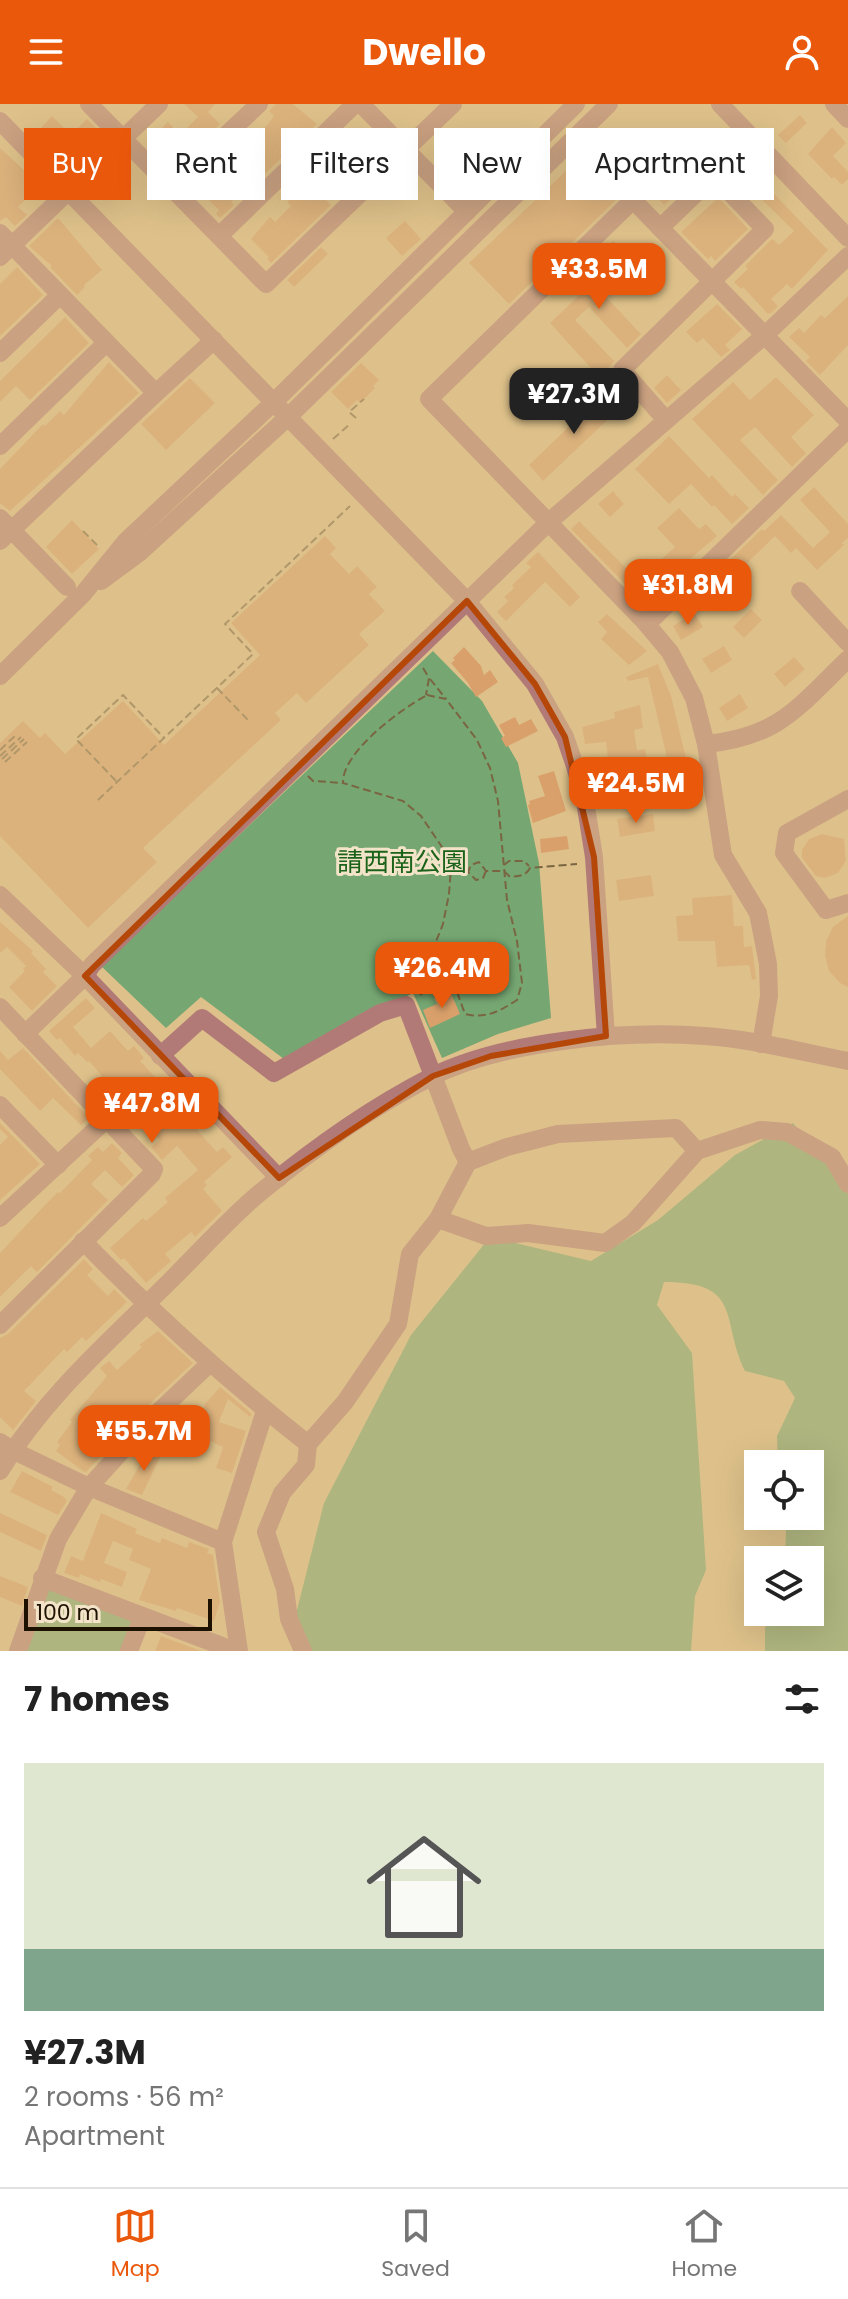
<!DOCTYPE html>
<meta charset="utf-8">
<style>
:root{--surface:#fff;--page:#f6f6f6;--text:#222;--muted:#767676;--line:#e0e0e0;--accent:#ea580c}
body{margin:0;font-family:Poppins,"Noto Sans JP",sans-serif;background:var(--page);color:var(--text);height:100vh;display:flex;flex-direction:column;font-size:30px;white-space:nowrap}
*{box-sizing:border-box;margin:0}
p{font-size:26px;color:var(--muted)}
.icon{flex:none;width:44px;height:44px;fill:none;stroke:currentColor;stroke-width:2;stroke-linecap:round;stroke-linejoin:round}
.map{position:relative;height:1547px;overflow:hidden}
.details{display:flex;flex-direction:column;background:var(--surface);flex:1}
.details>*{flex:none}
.hud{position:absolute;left:24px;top:24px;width:800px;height:72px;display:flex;gap:16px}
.fabs{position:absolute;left:744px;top:1346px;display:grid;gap:16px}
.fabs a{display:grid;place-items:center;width:80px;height:80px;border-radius:0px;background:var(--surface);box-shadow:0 8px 32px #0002;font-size:40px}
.scale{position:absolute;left:24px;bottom:20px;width:188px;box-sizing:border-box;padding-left:8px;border:4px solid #1d1200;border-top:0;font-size:22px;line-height:28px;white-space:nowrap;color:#1d1200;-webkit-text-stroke:6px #f3e4c9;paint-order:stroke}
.price{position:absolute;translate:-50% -68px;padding:0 18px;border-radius:16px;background:var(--accent);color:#fff;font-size:26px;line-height:52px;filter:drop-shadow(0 2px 4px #0008)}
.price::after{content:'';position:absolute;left:50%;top:48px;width:24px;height:18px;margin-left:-12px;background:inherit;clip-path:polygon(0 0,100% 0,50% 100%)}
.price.on{background:#222;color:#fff}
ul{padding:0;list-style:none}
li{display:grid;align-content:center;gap:16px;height:424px;padding:0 24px}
li span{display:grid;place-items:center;height:248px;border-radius:0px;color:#555}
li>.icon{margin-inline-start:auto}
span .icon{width:144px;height:144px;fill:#fffc;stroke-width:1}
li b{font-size:34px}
h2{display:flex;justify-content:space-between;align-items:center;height:96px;padding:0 24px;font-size:34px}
.tag{padding:0 28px;border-radius:0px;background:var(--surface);box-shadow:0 8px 32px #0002;font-size:28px;line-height:72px}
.tag.on{background:var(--accent);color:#fff}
header{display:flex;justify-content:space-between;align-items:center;height:104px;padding:0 24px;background:var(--accent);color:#fff;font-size:36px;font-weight:700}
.menu{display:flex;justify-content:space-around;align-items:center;height:112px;border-top:2px solid var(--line);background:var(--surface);font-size:22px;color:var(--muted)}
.menu a{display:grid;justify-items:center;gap:4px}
.menu .on{color:var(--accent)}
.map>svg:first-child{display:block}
.green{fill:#76a772}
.building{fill:#d9a06b}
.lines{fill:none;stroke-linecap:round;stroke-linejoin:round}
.path{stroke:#796542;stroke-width:2;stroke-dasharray:8 4;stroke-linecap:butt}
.minor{stroke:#b27a77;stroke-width:18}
.marked{fill:none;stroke:#b54709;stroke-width:6;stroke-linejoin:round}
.labels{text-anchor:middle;stroke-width:6;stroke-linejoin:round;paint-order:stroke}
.park-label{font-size:26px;fill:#1b631a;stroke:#f3e4c9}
</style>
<header><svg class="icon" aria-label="menu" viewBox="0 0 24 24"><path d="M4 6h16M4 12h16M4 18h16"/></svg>Dwello<svg class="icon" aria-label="person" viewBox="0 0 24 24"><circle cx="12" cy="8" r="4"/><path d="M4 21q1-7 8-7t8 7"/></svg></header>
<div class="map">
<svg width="848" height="1547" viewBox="0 0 848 1547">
<rect width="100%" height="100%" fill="#dec18a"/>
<!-- green -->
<g class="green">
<path d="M433 547 482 597 518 659 539 759 551 914 498 930 442 954 413 889 350 921 288 958 201 893 166 924 101 862Z"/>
<path d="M793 1019 848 1086V1547H765V1524L773 1508H810V1456H785L786 1427 791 1412H810V1360H778L777 1332 795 1294 784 1277 745 1267C720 1216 744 1178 664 1178L657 1201 692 1249 706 1466 695 1492 691 1547H297V1506L324 1399 411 1231 490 1133 591 1157 658 1116 735 1051Z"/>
<path d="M49 1484 137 1517 125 1547H25Z"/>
</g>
<!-- building -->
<g class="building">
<path d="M184 0H215L208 8 220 20 173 65 171 63 178 56 152 34 168 18 180 31 198 13Z"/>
<path d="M276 0H293L317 20 255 79 247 86 245 84 231 98 234 101 220 114 216 110 219 106 196 83 220 65 224 70 231 63 240 73 261 51 249 39 268 20 274 12 269 7Z"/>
<path d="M800 11 807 19 786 39 778 31Z"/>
<path d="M52 12 71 31 87 15 106 34 97 43 87 32 68 51 41 24Z"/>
<path d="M832 23 846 39 833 52 848 68V75L842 81 834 73 832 75 808 50Z"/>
<path d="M666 24 691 49 710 31 719 41 698 60 702 64 687 78 689 80 664 101 651 87 660 79 635 52Z"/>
<path d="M591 37 608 55 598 64 622 90 509 200 469 159 586 48 583 45Z"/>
<path d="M0 44 40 81 18 103 27 111 15 122 6 113 0 117Z"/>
<path d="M753 68 828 146 792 185 787 180 771 195 778 202 771 209H767L743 183 741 185 734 178 748 165 745 162 771 136 773 135 779 141 794 127 752 86 754 84 745 75Z"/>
<path d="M301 84 313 96 319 89 331 101 271 159 267 155 269 153 251 135 270 113 275 118 291 102 287 98Z"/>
<path d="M714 89 748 125 715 157 711 152 708 155 681 128 718 94Z"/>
<path d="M58 114 102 166 84 181 85 183 77 191 50 163 52 162 29 142Z"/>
<path d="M405 117 421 135 402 152 386 134Z"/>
<path d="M613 137 639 161 605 192 641 230 627 244 589 203 575 216 614 257 600 274 550 219 608 164 597 152Z"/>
<path d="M321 143 328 150 294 183 287 176Z"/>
<path d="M17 163 43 191 0 232V180Z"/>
<path d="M848 192V241L820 271 806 257 810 253 789 233 799 224 804 229 821 211 825 214Z"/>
<path d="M717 200 742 225 725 241 730 246 721 253 703 234 697 239 686 228Z"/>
<path d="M65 213 89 239 30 296 16 282 0 298V277Z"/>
<path d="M109 258 139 289 10 407 0 399V365L43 320 45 322 60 307 64 311Z"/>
<path d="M361 259 379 276 373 282 375 284 360 299 357 296 348 305 331 288Z"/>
<path d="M667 271 681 286 667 299 654 284Z"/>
<path d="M776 273 814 311 791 333 806 349 792 363 755 323 740 336 778 376 763 391 692 315 733 278 750 296Z"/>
<path d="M190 274 215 299 166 346 141 320Z"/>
<path d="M605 288 620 304 543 377 529 361Z"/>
<path d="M669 332 709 374 712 371 732 393 735 390 749 404 732 420 714 401 712 403 691 380 669 400 635 365Z"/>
<path d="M814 383 848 420V434L842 439 844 441 817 466 796 444 791 449 775 432 739 467 729 457 762 425 764 427 781 411 813 444 830 428 800 396Z"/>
<path d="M613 387 624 400 610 413 598 400Z"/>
<path d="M679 404 699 425 706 420 717 432 669 473 656 460 675 443 657 424Z"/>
<path d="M72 416 99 445 72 470 46 443Z"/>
<path d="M579 417 655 493 646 501 571 425Z"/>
<path d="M325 432 336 444 330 450 349 470 357 462 377 483 369 490 385 507 359 530 369 541 306 599 297 589 275 609 281 616 143 744 157 758 88 824 0 732V639L23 617 40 634 45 629 65 650 123 597 164 641 260 551 231 519Z"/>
<path d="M538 448 580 493 570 503 545 478 506 517 497 508 508 497 504 493 514 484 512 481 531 463 526 459Z"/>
<path d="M751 505 762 516 744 534 733 523Z"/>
<path d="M694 509 703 523 681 536 673 522Z"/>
<path d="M607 510 647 547 629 561 601 535 607 528 598 518Z"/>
<path d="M724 542 732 556 711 569 702 555Z"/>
<path d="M464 543 481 562 484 571 490 566 498 578 476 593 468 579 451 559 455 556 453 554Z"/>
<path d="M794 553 805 565 785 583 774 570Z"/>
<path d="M658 560 671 592 686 654 668 658 648 573 628 577 626 573Z"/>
<path d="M740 590 748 604 727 617 719 604Z"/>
<path d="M640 601 643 624 634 626 637 646 645 645 648 664 618 668V662L609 663 606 638 585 640 582 623 615 614 614 608Z"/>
<path d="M515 613 519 621 531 615 538 627 506 643 501 634 505 632 499 621Z"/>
<path d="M554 667 566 707 533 719 528 701 530 700 529 697 545 692 538 672Z"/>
<path d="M661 670 664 690 645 693 642 673Z"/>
<path d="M699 676 702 691 673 695 671 680Z"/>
<path d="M653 710 655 727 620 733 617 715Z"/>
<path d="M822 730 844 735 846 757 838 769 825 774 816 772 802 754V746L809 735Z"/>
<path d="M567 732 569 745 541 749 540 735Z"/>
<path d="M651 771 654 792 619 797 616 776Z"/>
<path d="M732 791 734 822H743L744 843 752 842 756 875 752 876 749 861 717 863 715 837H678L676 812 693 811 692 794Z"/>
<path d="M848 812V883L840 879 829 867 825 852 826 837 833 823Z"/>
<path d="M0 818 33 847 31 849 46 865 43 868 57 882 32 907 9 883 25 867 23 865 26 862 7 843 0 849Z"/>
<path d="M450 887 460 910 430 924 423 906 437 900 434 894Z"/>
<path d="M86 894 95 904 73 923 91 944 110 927 128 947 134 942 144 954 140 957 201 1022 197 1026 217 1048 223 1043 232 1053 204 1078 207 1081 203 1085 222 1107 195 1133 191 1128 165 1150 171 1157 146 1179 124 1154 121 1156 110 1144 143 1114 146 1117 168 1098 165 1094 198 1066 177 1042 162 1056 151 1043 160 1036 143 1016 134 1024 126 1015 131 1011 109 985 107 986 97 976 102 972 89 957 87 958 78 949 75 952 60 934 57 936 49 927Z"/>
<path d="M23 944 89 1014 81 1021 53 994 40 1007 0 965V947L8 956Z"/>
<path d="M0 1019 40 1060 0 1096V1041L8 1033 0 1025Z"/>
<path d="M112 1039 122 1049 118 1054 134 1071 122 1083 105 1066 91 1080 108 1096 37 1168 31 1162 0 1193V1149L45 1101 58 1088 60 1089 92 1056 88 1052 98 1043 103 1048Z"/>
<path d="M84 1155 93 1165 87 1171 108 1192 114 1185 127 1198 86 1237 82 1233 67 1248 64 1245 24 1287 36 1297 13 1326 0 1313V1234L8 1230Z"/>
<path d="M158 1227 193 1259 143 1306 86 1368 83 1367 56 1347 60 1341 57 1338 72 1318 70 1316 107 1272 100 1264 109 1257 117 1266 142 1243 139 1241Z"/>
<path d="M220 1283 252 1310 250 1313 228 1295 219 1318 246 1327 232 1369 216 1364 223 1343 195 1330 205 1300Z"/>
<path d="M149 1345 161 1351 142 1391 126 1385Z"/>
<path d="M22 1367 53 1383 51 1386 64 1393 67 1397 58 1411 10 1388Z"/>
<path d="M0 1409 47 1431 41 1447 0 1428Z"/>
<path d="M101 1409 137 1425 135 1429 160 1439 162 1434 187 1444 189 1438 209 1445 207 1449 213 1451 220 1498 214 1517 177 1504 176 1507 139 1496 151 1465 129 1456 133 1445 113 1437 104 1459 127 1468 122 1483 101 1475 100 1478 80 1470 79 1474 64 1469 71 1452 83 1457Z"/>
<path d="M0 1472 28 1483 22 1502 0 1493Z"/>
<path d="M161 1532 201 1547H155Z"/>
</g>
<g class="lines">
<!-- path -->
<g class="path">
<path d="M356 314 349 308 364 295"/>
<path d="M333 335 349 321"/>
<path d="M83 427 99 443"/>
<path d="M423 564 429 574 426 591"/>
<path d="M430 575 446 595"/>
<path d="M217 584 249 617"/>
<path d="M427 591 446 595 477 636 490 664 498 697 507 796 517 837 522 879 517 896C500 907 486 915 465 910L451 871 437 866 425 865 443 820 449 790 451 763 444 746 421 712 403 697 343 679C342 648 401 605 427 591Z"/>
<path d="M0 646 17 630"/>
<path d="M0 652 21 633"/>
<path d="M2 655 24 635"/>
<path d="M5 658 27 638"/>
<path d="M308 672 313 677 343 679"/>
<path d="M116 677 76 635 123 591 164 634"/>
<path d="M98 696 253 550 225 520 350 402"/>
<path d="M504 761 509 757H524L529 762"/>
<path d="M486 767 483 774 476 776 468 768 471 761 479 758 486 767H504L510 773C519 772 526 772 530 764L577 760"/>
<path d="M450 769 467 768"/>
<path d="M420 891 426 887 424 865"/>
</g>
<!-- minor -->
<g class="minor">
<path d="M89 0 266 180 453 0"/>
<path d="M361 0 467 108"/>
<path d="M720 0 848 134"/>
<path d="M834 0 848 15"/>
<path d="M0 17 467 497 535 580 565 633 575 662 585 697 594 753 606 932"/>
<path d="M171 83 259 0"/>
<path d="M660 124 714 72 765 125 622 266 666 316"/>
<path d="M0 129 156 289 0 437"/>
<path d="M219 132 355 0"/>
<path d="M0 153 159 0"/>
<path d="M0 249 60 191"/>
<path d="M156 289 214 236"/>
<path d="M0 342 106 239"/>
<path d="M0 414 67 483"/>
<path d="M101 477 139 449 288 313 609 0"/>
<path d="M800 487 848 539"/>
<path d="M647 520 848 325"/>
<path d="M0 572 83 490 126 437 274 298 576 0"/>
<path d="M706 640C779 633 798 603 848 555"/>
<path d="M848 695 787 729 784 749 826 806 848 799"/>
<path d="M0 791 85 872 279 1074"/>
<path d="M0 903 154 1065 152 1070 0 1221"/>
<path d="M25 930 85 872 92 861 550 417 765 231 848 152"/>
<path d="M761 940 769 892 768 860 758 809 723 751 706 640 694 594 670 548 644 517 429 295 633 96 848 317"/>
<path d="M160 952 202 914 274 969 380 909 406 901 461 1045 468 1058"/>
<path d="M0 1001 58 1061"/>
<path d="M0 1114 107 1015"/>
<path d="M438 1115 486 1132 528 1129 605 1139 633 1119 697 1047 760 1026 787 1028 832 1053 848 1080"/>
<path d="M83 1137C154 1210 228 1277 308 1340L345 1298 398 1220 410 1150 438 1115 468 1058 507 1043 558 1030 676 1024 697 1047"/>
<path d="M0 1338 12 1346 89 1383 223 1438"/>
<path d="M0 1367C46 1291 112 1235 174 1173 201 1146 227 1117 256 1092 310 1047 368 1005 431 973 503 937 624 926 705 932 752 935 801 948 848 957"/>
<path d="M42 1474 235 1547"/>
<path d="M18 1547 58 1435 89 1383 151 1315 209 1260"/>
<path d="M129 1547 142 1514"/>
<path d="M239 1547 223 1438 265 1307"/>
<path d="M303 1547 289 1515 285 1485 266 1428 282 1389 306 1361 308 1340"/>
</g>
</g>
<!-- marked area -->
<path d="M0 0H848V1547H0ZM467 497 535 580 565 633 594 753 606 932 491 952 433 972 279 1074 85 872Z" fill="#dec18a" fill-opacity=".55" fill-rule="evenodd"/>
<path class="marked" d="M467 497 535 580 565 633 594 753 606 932 491 952 433 972 279 1074 85 872Z"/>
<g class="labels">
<!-- park labels -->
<g class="park-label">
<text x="402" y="767">請西南公園</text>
</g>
</g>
</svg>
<div class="fabs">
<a><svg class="icon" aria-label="locate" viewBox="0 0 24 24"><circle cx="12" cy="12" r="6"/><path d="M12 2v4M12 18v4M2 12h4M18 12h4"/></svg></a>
<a><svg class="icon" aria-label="layers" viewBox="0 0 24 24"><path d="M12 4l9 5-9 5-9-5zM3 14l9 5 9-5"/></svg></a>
</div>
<div class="scale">100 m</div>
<b class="price" style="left:599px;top:207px">¥33.5M</b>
<b class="price on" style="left:574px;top:332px">¥27.3M</b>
<b class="price" style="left:688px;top:523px">¥31.8M</b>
<b class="price" style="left:636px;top:721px">¥24.5M</b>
<b class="price" style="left:442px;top:906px">¥26.4M</b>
<b class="price" style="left:152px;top:1041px">¥47.8M</b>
<b class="price" style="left:144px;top:1369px">¥55.7M</b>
<div class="hud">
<a class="tag on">Buy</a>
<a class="tag">Rent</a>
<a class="tag">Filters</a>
<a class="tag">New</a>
<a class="tag">Apartment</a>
</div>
</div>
<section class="details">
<h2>7 homes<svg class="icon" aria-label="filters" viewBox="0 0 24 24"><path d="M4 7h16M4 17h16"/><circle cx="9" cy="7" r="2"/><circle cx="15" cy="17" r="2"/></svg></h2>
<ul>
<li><span style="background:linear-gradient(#dfe7d0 75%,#7fa58c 0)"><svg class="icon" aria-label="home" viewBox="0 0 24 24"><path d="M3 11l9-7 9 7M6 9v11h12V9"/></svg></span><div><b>¥27.3M</b><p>2 rooms · 56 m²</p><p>Apartment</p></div></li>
</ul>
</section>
<nav class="menu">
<a class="on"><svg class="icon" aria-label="map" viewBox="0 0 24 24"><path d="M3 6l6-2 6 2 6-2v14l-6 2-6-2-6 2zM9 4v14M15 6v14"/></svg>Map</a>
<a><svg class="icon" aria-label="saved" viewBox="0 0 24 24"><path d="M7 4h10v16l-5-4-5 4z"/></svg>Saved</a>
<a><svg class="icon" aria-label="home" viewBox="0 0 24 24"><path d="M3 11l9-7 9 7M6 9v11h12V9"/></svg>Home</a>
</nav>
